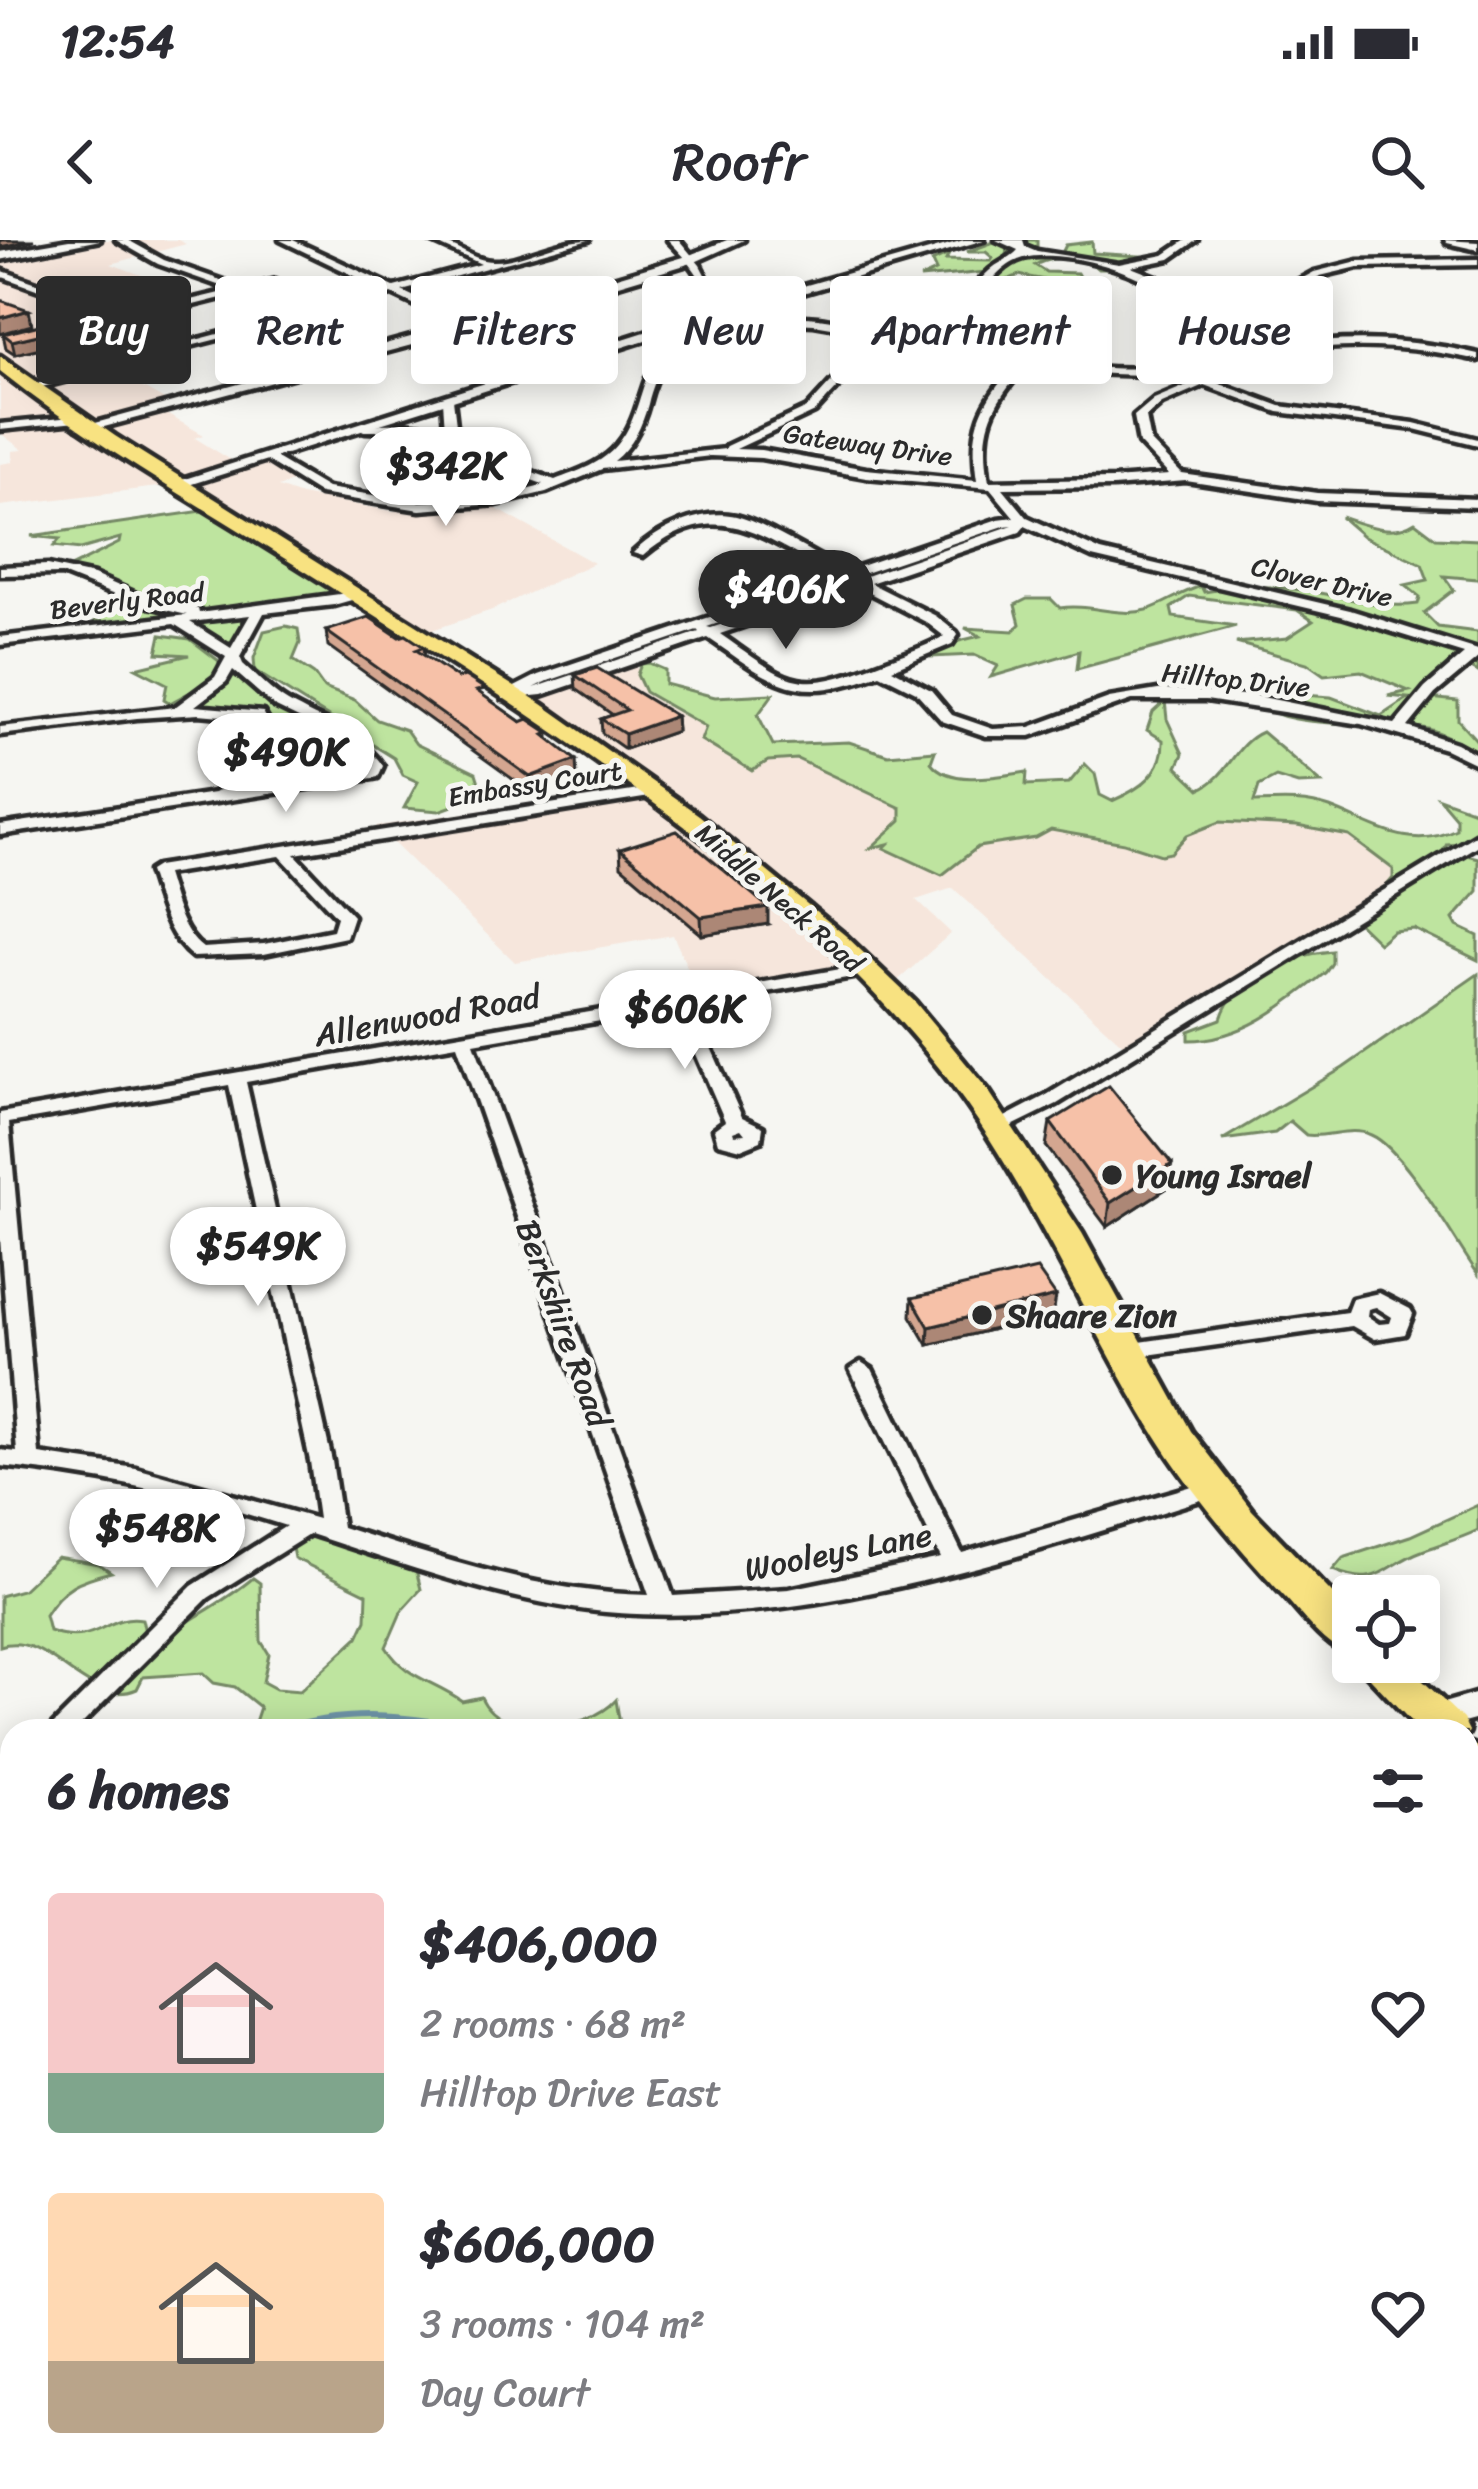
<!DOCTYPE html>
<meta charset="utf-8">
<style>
:root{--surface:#fff;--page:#f7f7f7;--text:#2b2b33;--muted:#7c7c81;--accent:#2b2b2b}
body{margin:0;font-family:Sriracha,sans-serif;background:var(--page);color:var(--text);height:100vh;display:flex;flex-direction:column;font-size:45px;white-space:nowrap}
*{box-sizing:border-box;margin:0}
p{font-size:39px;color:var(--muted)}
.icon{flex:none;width:66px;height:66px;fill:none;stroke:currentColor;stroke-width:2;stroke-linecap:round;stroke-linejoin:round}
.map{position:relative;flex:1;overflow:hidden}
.panel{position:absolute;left:0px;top:1479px;width:1479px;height:771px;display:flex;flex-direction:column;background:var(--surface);border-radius:36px 36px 0 0;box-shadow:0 6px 30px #0003}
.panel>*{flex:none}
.guide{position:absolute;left:36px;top:36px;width:1407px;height:108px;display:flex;gap:24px}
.controls{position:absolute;left:1332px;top:1335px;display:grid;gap:24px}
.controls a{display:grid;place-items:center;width:108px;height:108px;border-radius:12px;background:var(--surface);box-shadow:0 6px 30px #0003;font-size:60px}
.price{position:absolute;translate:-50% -102px;padding:0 27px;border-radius:42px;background:#fff;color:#222;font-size:39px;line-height:78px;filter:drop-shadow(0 3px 6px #0008)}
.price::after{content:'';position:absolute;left:50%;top:72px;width:36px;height:27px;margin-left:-18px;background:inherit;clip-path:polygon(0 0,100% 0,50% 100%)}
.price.on{background:var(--accent);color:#fff}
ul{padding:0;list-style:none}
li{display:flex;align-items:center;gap:36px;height:300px;padding:0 48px}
li span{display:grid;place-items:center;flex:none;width:336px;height:240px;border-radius:12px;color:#555}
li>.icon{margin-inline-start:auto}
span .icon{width:144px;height:144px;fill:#fffc;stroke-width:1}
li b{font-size:51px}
h2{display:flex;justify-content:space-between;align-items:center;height:144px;padding:0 48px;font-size:51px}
.pill{padding:0 42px;border-radius:12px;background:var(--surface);box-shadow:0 6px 30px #0003;font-size:42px;line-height:108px}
.pill.on{background:var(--accent);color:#fff}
.status{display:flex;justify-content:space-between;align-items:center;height:84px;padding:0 60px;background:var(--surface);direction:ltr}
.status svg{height:33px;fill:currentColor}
header{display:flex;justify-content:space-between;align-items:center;height:156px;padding:0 48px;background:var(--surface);font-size:54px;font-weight:600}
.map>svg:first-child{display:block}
.built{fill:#f6e6dc}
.green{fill:#bee49f;stroke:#748865;stroke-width:3}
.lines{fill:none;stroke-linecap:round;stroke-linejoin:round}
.stream-far1{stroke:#6e94a8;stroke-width:6}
.stream{stroke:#6e94a8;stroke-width:8}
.minor-casing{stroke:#2b2b2b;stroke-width:9}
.tertiary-casing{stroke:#2b2b2b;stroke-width:9}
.secondary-casing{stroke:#2b2b2b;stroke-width:9}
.primary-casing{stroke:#2b2b2b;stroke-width:9}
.minor{fill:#f6f6f2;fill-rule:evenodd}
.tertiary{fill:#f6f6f2;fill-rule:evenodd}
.secondary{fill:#f6f6f2;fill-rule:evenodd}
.primary{fill:#f8e281;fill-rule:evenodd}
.wall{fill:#d4a690;stroke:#2b2b2b;stroke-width:3}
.shaded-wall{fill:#ac8776;stroke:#2b2b2b;stroke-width:3}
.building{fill:#f6c1a8;stroke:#2b2b2b;stroke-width:3}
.poi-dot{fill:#2b2b2b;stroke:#f6f6f2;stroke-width:4.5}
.labels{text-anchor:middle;stroke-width:10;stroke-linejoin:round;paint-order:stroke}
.far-street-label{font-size:27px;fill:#2b2b2b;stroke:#f6f6f2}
.street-label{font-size:33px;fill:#2b2b2b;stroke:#f6f6f2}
.poi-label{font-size:33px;font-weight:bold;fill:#2b2b2b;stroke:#f6f6f2;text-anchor:start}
</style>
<div class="status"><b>12:54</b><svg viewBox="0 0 49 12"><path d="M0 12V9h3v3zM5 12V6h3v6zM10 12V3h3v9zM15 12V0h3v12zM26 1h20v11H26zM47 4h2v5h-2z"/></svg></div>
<header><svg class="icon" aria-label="back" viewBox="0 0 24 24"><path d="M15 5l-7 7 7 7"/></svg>Roofr<svg class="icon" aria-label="search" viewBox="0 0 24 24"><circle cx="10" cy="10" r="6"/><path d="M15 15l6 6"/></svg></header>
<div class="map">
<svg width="1478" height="2249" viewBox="0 0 1478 2249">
<rect width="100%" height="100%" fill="#f6f6f2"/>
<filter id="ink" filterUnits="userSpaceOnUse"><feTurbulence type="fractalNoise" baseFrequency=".00833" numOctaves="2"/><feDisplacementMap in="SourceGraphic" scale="24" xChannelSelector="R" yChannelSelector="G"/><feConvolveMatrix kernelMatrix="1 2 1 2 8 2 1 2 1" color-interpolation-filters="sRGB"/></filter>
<g filter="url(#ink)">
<!-- built -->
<g class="built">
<path d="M80 0H178L186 4 111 24 208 59 131 80 166 92 74 114 92 130 107 127 173 165 159 170 204 195 195 198 239 225 267 217 301 238 278 247 301 255 392 271 495 268 594 323 492 370 417 395 174 245 0 266V224L13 222 12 211 23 210 0 193V16Z"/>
<path d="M630 422 737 505 791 508 954 591 1243 569 1444 618 1130 811 953 648 916 660 951 693 886 751 864 729 701 758 673 695 515 722 376 586 641 547 508 456Z"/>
<path d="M1467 1523 1478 1527V2249H1304V2238H1467Z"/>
</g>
<!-- green -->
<g class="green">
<path d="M999 0H1037V9L1006 12 1020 18 1062 13 1066 5 1092 2 1093 13 1155 17C1144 31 1116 29 1098 29 1084 14 1052 16 1035 25L1046 32 1077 33 1082 42 1106 49V56L1101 57 1059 52 1055 42 1019 35 986 49 998 31 920 38 936 31 932 22 949 14 946 20 991 21 993 18 986 12H967Z"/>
<path d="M216 269 357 354 259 370 232 415 254 442 331 488 375 530 198 562 229 550 276 508 258 475 178 471 221 439 231 415 175 379 81 391 100 378 119 352 67 329 119 303 120 298 81 309 54 306 60 299 31 296Z"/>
<path d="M1341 277C1365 285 1393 297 1415 282L1436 298 1478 300V339L1444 336 1454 350 1424 373 1438 387 1478 392V432L1459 421 1419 452 1421 457 1458 461V480L1478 502V516C1462 505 1447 494 1428 489 1381 478 1272 497 1246 451L1331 457 1381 476 1408 458 1388 456 1409 451 1361 431 1324 435 1307 423 1236 403 1287 398 1313 381 1297 370 1189 356 1171 368 1173 377 1236 386 1077 429 1079 411 991 437 998 426 974 415 930 417 955 402 980 396 965 388 1013 391 1020 384 1015 365 1027 359H1051L1060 368C1089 363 1119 378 1147 370 1165 364 1182 352 1201 346L1204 352C1237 346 1269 345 1302 350 1339 355 1379 370 1418 364L1420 357 1405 345 1428 340 1422 324 1364 297Z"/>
<path d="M286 386 298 389 300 403 293 420 314 434 324 448 355 460 377 480 406 490 416 504 476 533 483 555 439 571 404 568 418 542 403 535 394 518 255 431 254 418 264 391Z"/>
<path d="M161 395 190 399 219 421 216 438 170 463 164 459 167 444 136 428 189 415 157 413Z"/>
<path d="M649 423 665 430V444L715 457 773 454 758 475 773 505 849 502 888 515 935 511 931 522C949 547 1000 536 1027 532L1026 545 1069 543 1085 524 1095 534 1100 555 1112 561C1140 549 1164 533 1163 500L1147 490 1153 472 1165 461 1167 479 1183 514 1177 527 1200 549C1229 536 1234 504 1262 492L1322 543 1298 544 1276 537 1259 546 1254 562C1279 561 1306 559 1330 568 1373 584 1409 612 1456 589V578L1439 558 1478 572V611L1460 603 1447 604 1444 609 1478 618V651L1453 679 1457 686 1478 696V720L1414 689 1393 691 1379 703 1348 673 1377 657 1393 638V629L1349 596 1297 586 1220 582 1187 595 1171 613 1161 615 1124 603 1051 590 1036 598 978 607 942 635 884 608 888 604 871 608 901 580V568L797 519 768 521 752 531 701 500 706 487 645 452 637 435 641 424Z"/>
<path d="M1332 711V723L1326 732C1286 764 1243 800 1189 800V791L1221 779C1234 735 1290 715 1332 711Z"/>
<path d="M1478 734V1034C1455 1002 1404 909 1371 895 1351 886 1327 898 1306 895L1290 881 1275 893 1222 900 1343 828Z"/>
<path d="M1478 1265V1290C1460 1299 1441 1304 1422 1311 1385 1324 1380 1350 1333 1330L1343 1318 1410 1296Z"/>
<path d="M322 1294 416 1330 421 1349 402 1370 386 1407C406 1439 433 1440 462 1461L481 1457C502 1504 588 1491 616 1460L620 1484 634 1491H252L260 1467 235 1447 214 1443 203 1433 143 1437 137 1449C86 1471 49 1389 0 1406V1356L22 1350 57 1317 99 1324 111 1332C79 1340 63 1346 45 1375L49 1391C98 1408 105 1373 142 1379L149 1409C182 1382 220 1366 253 1338L260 1343 261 1401 269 1414 263 1442 276 1449 300 1451 358 1397 366 1380 367 1354 294 1318 291 1303Z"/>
</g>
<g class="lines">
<!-- stream-far1 -->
<path class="stream-far1" d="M279 1491C349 1466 418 1477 489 1491"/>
<!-- stream -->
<path class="stream" d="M0 1658 12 1654"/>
<defs>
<g id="minor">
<path d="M116 0H128L164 20 243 48 276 40 281 43 138 79 149 83 145 88 0 36V30L128 75 232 50 158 24Z"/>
<path d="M280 0H293L394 47 481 24 428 0C452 0 471 21 493 21 519 22 556 0 589 0L402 51 557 124V128H549L392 54 109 127V123L384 50Z"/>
<path d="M668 0H679L700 25 712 48 735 55 764 58 734 61 715 55 716 60 706 79 697 81C699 75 703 69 705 62 709 41 682 14 668 0Z"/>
<path d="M996 0H1023L1025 6 1037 11 1119 24 1164 15 1186 0H1197L1170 19 1131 27 1159 38 1184 60 1268 57 1314 32 1358 21 1478 19V25L1358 27 1320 36 1270 63 1184 66 1177 78 1178 103 1173 106 1168 103 1167 78 1176 63C1151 33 1062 8 1024 18 1005 23 992 40 981 55L1047 65 1051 70 976 60C958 84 933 91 903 94 993 116 1084 134 1177 127 1214 124 1249 112 1286 106 1350 96 1415 99 1478 114V120C1415 106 1348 102 1284 113 1254 118 1224 128 1193 132 1138 138 1081 133 1026 126 991 166 980 187 989 241L1113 239 1169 235 1139 203 1134 176 1154 159 1204 138 1280 166 1414 183 1478 199V205L1414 189 1278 172 1204 145 1162 163 1146 177 1151 202 1182 234 1317 253 1478 259V267L1317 261 1186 241 1113 247 1003 248 1027 277 1101 311 1350 370 1478 410V418L1435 454 1408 487 1456 503 1478 515V525L1445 509 1361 484 1206 460H1132L1030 496H986L942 481 916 452 880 434C795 465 778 446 708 398L542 455 503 459V453L538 435 834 335C762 298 718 253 643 316L633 313C657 289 701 268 736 276 764 283 818 317 846 331L998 279 1014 277 990 248 866 237 761 218 711 216 602 229 546 252 497 264 420 270 320 254 261 217 271 215 327 248 420 262 497 256 538 246 543 244C512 235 489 214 459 202 429 190 396 192 365 191L359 188C383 180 419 185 445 190L443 161 453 159 457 193 524 229 555 240C578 231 602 224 618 204 649 167 636 111 690 93 732 78 774 73 818 78 856 83 891 96 927 85 962 74 965 53 989 31 997 23 1010 19 1018 10ZM771 82 814 84 884 96 842 130 807 168 726 206 725 209 614 221C633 206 642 186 648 164 666 93 705 90 771 82ZM894 99 1016 124C981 163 969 187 977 240L866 229 761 210 736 209 815 172 850 134ZM1013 285 860 338 856 336 1004 286ZM1025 286 1092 317 1341 376 1464 414 1425 448 1395 484 1257 456 1164 449 1109 458 1030 487 993 489 952 475 931 450 892 429 952 404 958 395 956 392 936 376 870 343 1020 292ZM844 340 848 342 711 388 707 387ZM858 347 926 382 944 396C923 409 896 416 874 425 795 456 788 441 720 394ZM697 390 699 392 534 448 548 441Z"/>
<path d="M102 125 106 130 30 150 24 147Z"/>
<path d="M72 177 78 180 76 182 0 190V184Z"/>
<path d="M48 325 94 335 141 356 198 369 199 373 362 351V357L334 365 264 373 240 417 243 424C257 436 271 452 288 462 321 481 361 493 383 526L378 537 373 538 0 595V585L214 553 242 537 268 508 253 479 199 474 137 478 0 495V487L175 467 215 437 226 417 174 384 0 405V397L187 375 132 362 62 334 0 335V327ZM250 375 231 408 190 382ZM233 430 274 466 319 488 280 502 263 472 195 466 226 442ZM329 494 367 523V530L240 549 252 543 281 511Z"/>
<path d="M651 548 659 553 656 556 295 614 353 676 346 697 264 714 193 717C167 697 159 661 149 631L157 626ZM280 616 337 677 333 690 264 704 203 708C181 692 174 659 166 634Z"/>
<path d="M1478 593V605L1057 864 1002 891 995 893 986 887 1045 856Z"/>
<path d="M864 725 870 726V734L692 765 742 877 763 887 761 901 741 909 718 903 714 889 725 881 676 768 474 803 673 1356 789 1349 941 1318 850 1129 861 1122 872 1129 962 1313 1213 1240 1221 1242 1224 1248 1221 1254C1026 1313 823 1387 618 1373 512 1365 409 1326 310 1294L208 1358 75 1491H47L192 1346 286 1286C192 1256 98 1235 0 1226V1210L17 1212 0 998V873ZM457 805 649 1355C543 1353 442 1319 342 1287L332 1221 246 842ZM229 845 310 1221 318 1279 136 1228 39 1214 9 883ZM741 889 745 894 734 895 733 892Z"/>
<path d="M1379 1053 1410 1069 1413 1074 1405 1094 1375 1099 1352 1086 1126 1118 1116 1111 1126 1104 1347 1072 1352 1059ZM1376 1067 1392 1077 1390 1083 1379 1084 1367 1076 1368 1069Z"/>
<path d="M12 1518V1542L0 1548V1523Z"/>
<path d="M12 1901V1929L0 1932V1904Z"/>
<path d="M51 2238H83L84 2249H52Z"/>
<path d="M466 2238H498L501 2249H469Z"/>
<path d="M880 2238H912L916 2249H884Z"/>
</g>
<g id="tertiary">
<path d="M727 0H744L695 22 472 89 89 191 77 188 462 83 687 16Z"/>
<path d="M964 0H984L680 89 179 248 166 245 670 84Z"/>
<path d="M1478 1453V1479L1437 1490 1426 1486 1421 1477 1426 1468Z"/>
</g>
<g id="secondary">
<path d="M69 0H100L0 20V12Z"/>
<path d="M1445 0 1478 2V10L1447 3Z"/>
</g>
<g id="primary">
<path d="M0 116 115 196 542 464 699 575 846 696 915 762 988 850 1082 993 1191 1191 1252 1270 1353 1375V1417C1325 1408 1303 1376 1283 1355 1235 1304 1189 1250 1152 1190 1079 1070 1028 940 940 829 781 626 504 456 287 320 190 259 90 203 0 131Z"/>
<path d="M1355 1422H1403L1463 1479 1469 1491 1467 1495V1491H1420Z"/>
<path d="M1471 1504 1478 1507V1569L1467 1565V1506Z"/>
</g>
</defs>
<!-- minor casing -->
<use href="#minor" class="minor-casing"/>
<!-- tertiary casing -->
<use href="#tertiary" class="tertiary-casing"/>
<!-- secondary casing -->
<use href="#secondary" class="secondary-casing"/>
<!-- primary casing -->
<use href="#primary" class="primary-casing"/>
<!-- minor -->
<use href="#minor" class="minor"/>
<!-- tertiary -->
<use href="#tertiary" class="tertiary"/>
<!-- secondary -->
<use href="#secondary" class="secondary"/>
<!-- primary -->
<use href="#primary" class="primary"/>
</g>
<!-- wall -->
<g class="wall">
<path d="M109 68 144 92 72 111 62 103 15 114 6 108 3 94Z"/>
<path d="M326 391 399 397 424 407 425 416 521 482 549 493V499L577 537 532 553 328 406Z"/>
<path d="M575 435 676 476 677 491 625 509 602 493 601 479 613 475 576 449Z"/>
<path d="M620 609 768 684 702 695 621 626Z"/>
<path d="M1050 882 1167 948 1107 987 1046 906Z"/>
<path d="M912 1058 1053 1075 928 1105 911 1076Z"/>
<path d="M1467 1653 1478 1654V1727L1467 1724Z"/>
</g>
<!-- shaded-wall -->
<g class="shaded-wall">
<path d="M0 0H34L0 7Z"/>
<path d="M29 70 32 85 0 94V78Z"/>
<path d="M141 79 144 92 72 111 69 97Z"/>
<path d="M59 90 62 103 15 114 12 101Z"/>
<path d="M676 476 677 491 625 509V494Z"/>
<path d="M576 520 577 537 532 553 530 537Z"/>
<path d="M768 667V684L702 695 701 677Z"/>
<path d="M1172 924 1167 948 1107 987 1110 963Z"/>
<path d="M1056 1056 1053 1075 928 1105 929 1087Z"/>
</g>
<!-- building -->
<g class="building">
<path d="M0 60 29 70 0 78Z"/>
<path d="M109 68 141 79 69 97 59 90 12 101 3 94Z"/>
<path d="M369 377 399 397 406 395 424 407 416 410 458 438 465 436 485 449 477 451 521 482 528 479 549 493 544 495 576 520 530 537 326 391Z"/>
<path d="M597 428 676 476 625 494 601 479 627 470 575 435Z"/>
<path d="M677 591 768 667 701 677 620 609Z"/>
<path d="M1109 846 1172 924 1110 963 1050 882Z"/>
<path d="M1037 1029 1056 1056 929 1087 912 1058Z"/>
<path d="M1467 1653 1478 1654V1708L1467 1705Z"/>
</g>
</g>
<!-- markers -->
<g class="poi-dot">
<circle cx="1112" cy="935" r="12"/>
<circle cx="982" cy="1075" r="12"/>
</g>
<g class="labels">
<!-- far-street labels -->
<g class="far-street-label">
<text transform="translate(868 205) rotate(8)" y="9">Gateway Drive</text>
<text transform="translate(1322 342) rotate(13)" y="9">Clover Drive</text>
<text transform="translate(127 361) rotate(-7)" y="9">Beverly Road</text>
<text transform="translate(1236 440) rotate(6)" y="9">Hilltop Drive</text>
<text transform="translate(535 544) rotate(-9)" y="9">Embassy Court</text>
<text transform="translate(779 658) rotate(41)" y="9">Middle Neck Road</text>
</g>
<!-- street labels -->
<g class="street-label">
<text transform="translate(427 775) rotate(-10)" y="12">Allenwood Road</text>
<text transform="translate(564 1083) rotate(70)" y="12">Berkshire Road</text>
<text transform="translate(838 1311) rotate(-11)" y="12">Wooleys Lane</text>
</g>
<!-- poi labels -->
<g class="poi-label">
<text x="1136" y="947">Young Israel</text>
<text x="1006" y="1087">Shaare Zion</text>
</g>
</g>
</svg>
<div class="controls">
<a><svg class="icon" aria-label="locate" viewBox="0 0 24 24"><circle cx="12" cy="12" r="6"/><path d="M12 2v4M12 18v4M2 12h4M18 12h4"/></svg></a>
</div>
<b class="price" style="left:446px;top:289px">$342K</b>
<b class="price on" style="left:786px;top:412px">$406K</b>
<b class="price" style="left:286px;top:575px">$490K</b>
<b class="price" style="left:685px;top:832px">$606K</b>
<b class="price" style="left:258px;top:1069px">$549K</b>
<b class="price" style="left:157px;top:1351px">$548K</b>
<div class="guide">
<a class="pill on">Buy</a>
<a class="pill">Rent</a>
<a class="pill">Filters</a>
<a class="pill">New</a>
<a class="pill">Apartment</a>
<a class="pill">House</a>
</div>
<section class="panel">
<h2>6 homes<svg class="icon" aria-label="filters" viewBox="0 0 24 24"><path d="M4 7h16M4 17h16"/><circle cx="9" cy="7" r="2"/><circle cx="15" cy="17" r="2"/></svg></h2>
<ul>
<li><span style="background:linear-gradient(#f6c9c9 75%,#7fa58c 0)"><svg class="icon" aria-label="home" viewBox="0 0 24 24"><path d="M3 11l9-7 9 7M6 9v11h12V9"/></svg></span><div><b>$406,000</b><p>2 rooms · 68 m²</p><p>Hilltop Drive East</p></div><svg class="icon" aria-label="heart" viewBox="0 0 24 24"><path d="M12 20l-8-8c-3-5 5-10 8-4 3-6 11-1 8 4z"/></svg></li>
<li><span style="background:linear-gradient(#ffd9b3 70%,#b9a48a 0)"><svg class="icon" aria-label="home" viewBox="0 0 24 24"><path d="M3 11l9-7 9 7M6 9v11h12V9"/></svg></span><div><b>$606,000</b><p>3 rooms · 104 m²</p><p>Day Court</p></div><svg class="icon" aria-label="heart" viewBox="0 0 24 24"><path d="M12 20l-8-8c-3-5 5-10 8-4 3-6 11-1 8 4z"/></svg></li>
</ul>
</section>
</div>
